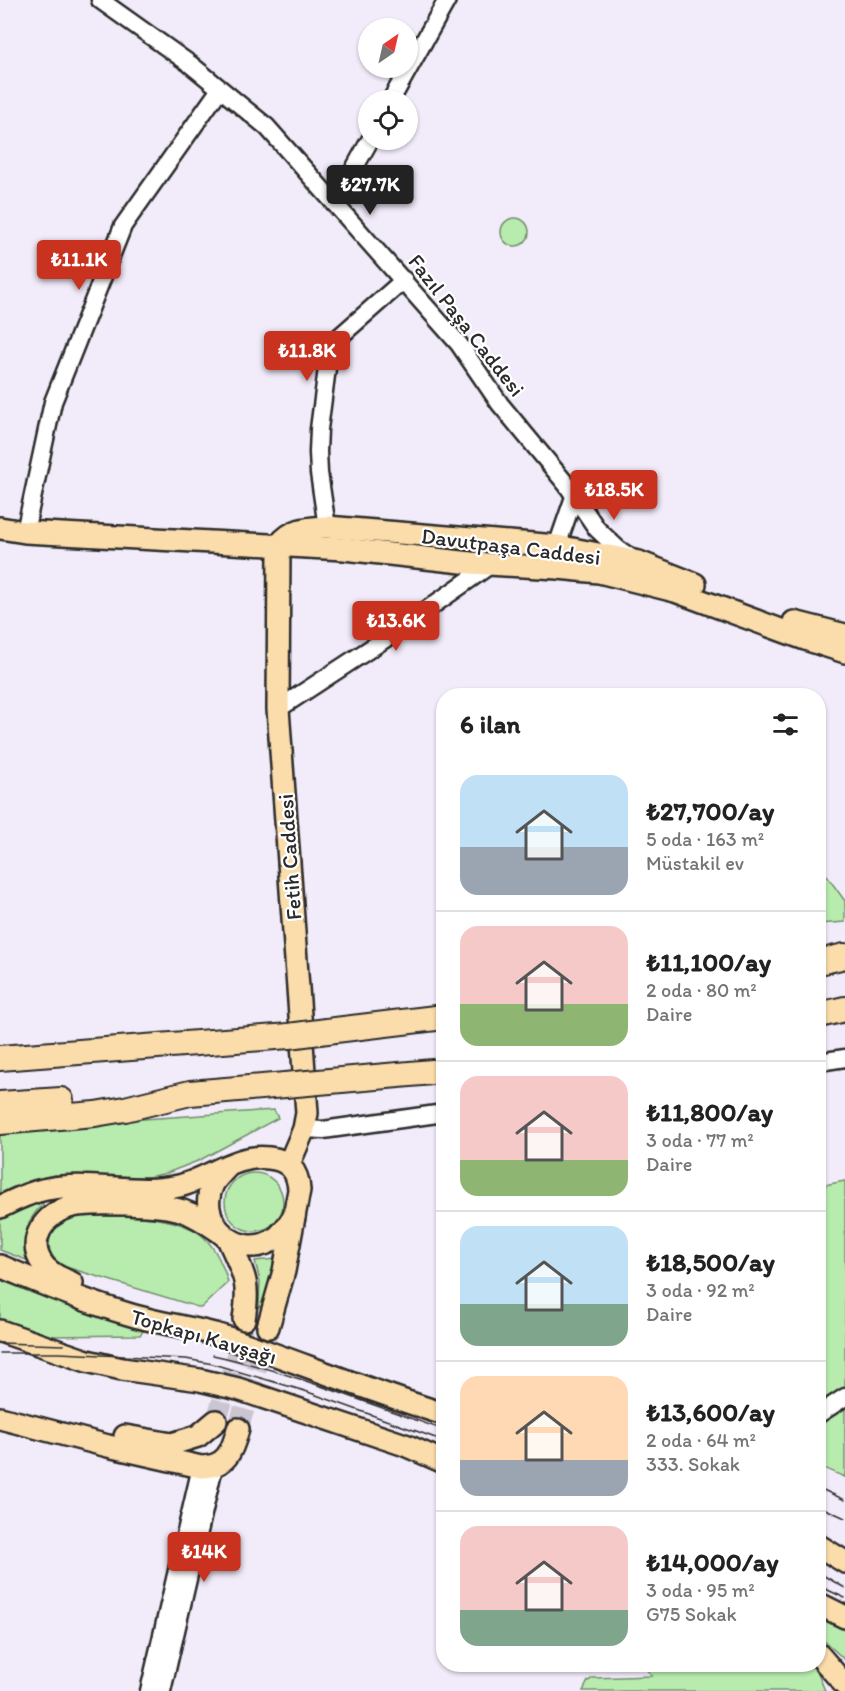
<!DOCTYPE html>
<html lang="tr">
<meta charset="utf-8">
<style>
:root{--surface:#fff;--page:#f2f2f2;--text:#222;--muted:#767676;--line:#e0e0e0;--accent:#c8321e}
body{margin:0;font-family:Itim,sans-serif;background:var(--page);color:var(--text);height:100vh;display:flex;flex-direction:column;font-size:22px;white-space:nowrap}
*{box-sizing:border-box;margin:0}
p{font-size:20px;color:var(--muted)}
.icon{flex:none;width:33px;height:33px;fill:none;stroke:currentColor;stroke-width:2;stroke-linecap:round;stroke-linejoin:round}
.map{position:relative;flex:1;overflow:hidden}
.panel{position:absolute;left:436px;top:688px;width:390px;height:984px;display:flex;flex-direction:column;background:var(--surface);border-radius:24px;box-shadow:0 2px 4px #0004}
.panel>*{flex:none}
.needle{width:39px;rotate:34deg}
.buttons{position:absolute;left:358px;top:18px;display:grid;gap:12px}
.buttons a{display:grid;place-items:center;width:60px;height:60px;border-radius:50%;background:var(--surface);box-shadow:0 2px 4px #0004;font-size:30px}
.price{position:absolute;translate:-50% -51px;padding:0 14px;border-radius:6px;background:var(--accent);color:#fff;font-size:20px;line-height:39px;filter:drop-shadow(0 2px 3px #0008)}
.price::after{content:'';position:absolute;left:50%;top:36px;width:18px;height:14px;margin-left:-9px;background:inherit;clip-path:polygon(0 0,100% 0,50% 100%)}
.price.active{background:#222;color:#fff}
ul{padding:0;list-style:none}
li{display:flex;align-items:center;gap:18px;height:150px;padding:0 24px}
li+li{border-top:2px solid var(--line)}
li span{display:grid;place-items:center;flex:none;width:168px;height:120px;border-radius:18px;color:#555}
li>.icon{margin-inline-start:auto}
span .icon{width:72px;height:72px;fill:#fffc;stroke-width:1}
li b{font-size:26px}
h2{display:flex;justify-content:space-between;align-items:center;height:72px;padding:0 24px;font-size:26px}
.map>svg:first-child{display:block}
.green{fill:#b8ecae;stroke:#728c6c;stroke-width:1.5}
.lines{fill:none;stroke-linecap:round;stroke-linejoin:round}
.major-tunnel{stroke:#cac5d1;stroke-width:21;stroke-dasharray:21 10;stroke-linecap:butt}
.minor-casing{stroke:#2b2b2b;stroke-width:21}
.major-casing{stroke:#2b2b2b;stroke-width:26}
.highway-casing{stroke:#2b2b2b;stroke-width:28}
.minor{stroke:#fff;stroke-width:16}
.major{stroke:#fbdcab;stroke-width:21}
.highway{stroke:#fbdcab;stroke-width:24}
.tram{stroke:#2b2b2b;stroke-width:1.5}
.highway-bridge-casing{stroke:#2b2b2b;stroke-width:28;stroke-linecap:butt}
.highway-bridge{stroke:#fbdcab;stroke-width:24}
.labels{text-anchor:middle;stroke-width:4.5;stroke-linejoin:round;paint-order:stroke}
.street-label{font-size:22px;fill:#2b2b2b;stroke:#fff}
</style>
<div class="map">
<svg width="845" height="1691" viewBox="0 0 845 1691">
<rect width="100%" height="100%" fill="#f2ecfa"/>
<filter id="ink" filterUnits="userSpaceOnUse"><feTurbulence type="fractalNoise" baseFrequency=".0167" numOctaves="2"/><feDisplacementMap in="SourceGraphic" scale="12" xChannelSelector="R" yChannelSelector="G"/><feConvolveMatrix kernelMatrix="1 2 1 2 8 2 1 2 1" color-interpolation-filters="sRGB"/></filter>
<g filter="url(#ink)">
<!-- green -->
<g class="green">
<circle cx="515" cy="232" r="14"/>
<path d="M819 865 845 901V922L819 924Z"/>
<path d="M274 1110 278 1118 200 1160 167 1173 148 1177 54 1175 29 1181 0 1196V1129Z"/>
<circle cx="254" cy="1202" r="29"/>
<path d="M845 1181V1477L819 1466V1186Z"/>
<path d="M39 1200 43 1204C25 1221 22 1238 29 1261L0 1250V1220Z"/>
<path d="M72 1216C109 1216 169 1212 200 1234 214 1245 223 1265 228 1282L201 1308 66 1267C39 1255 47 1225 72 1216Z"/>
<path d="M276 1259 261 1307H259L260 1281 255 1261Z"/>
<path d="M0 1279 5 1282 143 1331 140 1335 48 1336 0 1320Z"/>
<path d="M819 1617 845 1629V1660L819 1636Z"/>
<path d="M643 1665H811L818 1673 825 1691H583L588 1681 593 1678 652 1676Z"/>
</g>
<g class="lines">
<!-- major-tunnel -->
<g class="major-tunnel">
<path d="M216 1421 238 1354 244 1319"/>
<path d="M238 1429 267 1332"/>
</g>
<defs>
<g id="minor">
<path d="M100 0 190 64 267 127 459 344 500 404 567 485 597 529 618 549 633 559"/>
<path d="M391 100 447 0"/>
<path d="M335 203 370 140"/>
<path d="M327 527 319 473 318 452 319 429 329 353 338 338 404 280"/>
<path d="M25 532 53 402 123 226 220 89"/>
<path d="M557 546 574 497"/>
<path d="M278 709 385 639 493 563"/>
<path d="M819 1062 845 1058"/>
<path d="M304 1129 323 1130 444 1113"/>
<path d="M819 1414 845 1397"/>
<path d="M149 1691 201 1467"/>
<path d="M162 1691 214 1467"/>
</g>
<g id="major">
<path d="M0 528 25 532 344 549 471 563 558 568 599 572 675 591 805 639 845 652"/>
<path d="M279 545 278 709 307 1113 304 1129 289 1164"/>
<path d="M279 545C292 528 307 528 327 527L557 546 639 562 695 584"/>
<path d="M794 622 845 635"/>
<path d="M228 1166C223 1172 216 1178 213 1184 194 1222 240 1264 276 1238 283 1233 288 1225 294 1217"/>
<path d="M0 1207C15 1200 30 1192 47 1189 90 1180 136 1196 179 1186 211 1178 235 1154 269 1158 289 1160 298 1171 299 1190L284 1271 268 1327"/>
<path d="M229 1241C244 1275 250 1281 244 1319"/>
<path d="M0 1266C42 1284 84 1301 128 1314 160 1324 193 1327 225 1337 298 1362 370 1391 444 1414"/>
<path d="M72 1283C62 1279 48 1273 42 1263 26 1240 45 1214 69 1207 87 1201 165 1204 183 1211 198 1216 210 1225 223 1234"/>
<path d="M0 1331 87 1361 122 1369 200 1380 238 1389 405 1445 444 1462"/>
<path d="M0 1418 108 1446 201 1467C226 1467 232 1452 238 1429"/>
<path d="M125 1436 172 1444 198 1436 216 1421"/>
<path d="M819 1546 845 1562"/>
<path d="M819 1604 845 1617"/>
<path d="M819 1655 845 1685"/>
</g>
<g id="highway">
<path d="M819 962 845 956"/>
<path d="M819 1015 845 1009"/>
<path d="M327 1031 444 1017"/>
<path d="M0 1058 289 1036"/>
<path d="M330 1081 444 1071"/>
<path d="M0 1104 61 1100"/>
<path d="M0 1122 95 1114 125 1109 190 1093 285 1085"/>
</g>
</defs>
<!-- minor casing -->
<use href="#minor" class="minor-casing"/>
<!-- major casing -->
<use href="#major" class="major-casing"/>
<!-- highway casing -->
<use href="#highway" class="highway-casing"/>
<!-- minor -->
<use href="#minor" class="minor"/>
<!-- major -->
<use href="#major" class="major"/>
<!-- highway -->
<use href="#highway" class="highway"/>
<!-- tram -->
<g class="tram">
<path d="M0 1343 64 1345"/>
<path d="M0 1353H59L186 1359 213 1364 305 1391 444 1441"/>
<path d="M213 1355C292 1372 368 1404 444 1430"/>
<path d="M819 1488 845 1500"/>
<path d="M819 1506 845 1518"/>
<path d="M819 1573 845 1588"/>
<path d="M819 1586 845 1598"/>
</g>
<defs>
<g id="highway-bridge">
<path d="M289 1036 327 1031"/>
<path d="M285 1085 330 1081"/>
</g>
</defs>
<!-- highway-bridge casing -->
<use href="#highway-bridge" class="highway-bridge-casing"/>
<!-- highway-bridge -->
<use href="#highway-bridge" class="highway-bridge"/>
</g>
</g>
<g class="labels">
<!-- street labels -->
<g class="street-label">
<text transform="translate(467 325) rotate(52)" y="8">Fazıl Paşa Caddesi</text>
<text transform="translate(511 546) rotate(7)" y="8">Davutpaşa Caddesi</text>
<text transform="translate(289 857) rotate(-94)" y="8">Fetih Caddesi</text>
<text transform="translate(204 1336) rotate(16)" y="8">Topkapı Kavşağı</text>
</g>
</g>
</svg>
<div class="buttons">
<a><svg class="needle" viewBox="-14 -14 28 28"><path d="M0-13l5 13h-10z" fill="#e53935"/><path d="M0 13l5-13h-10z" fill="#767676"/></svg></a>
<a><svg class="icon" aria-label="locate" viewBox="0 0 24 24"><circle cx="12" cy="12" r="6"/><path d="M12 2v4M12 18v4M2 12h4M18 12h4"/></svg></a>
</div>
<b class="price active" style="left:370px;top:216px">₺27.7K</b>
<b class="price" style="left:79px;top:291px">₺11.1K</b>
<b class="price" style="left:307px;top:382px">₺11.8K</b>
<b class="price" style="left:614px;top:521px">₺18.5K</b>
<b class="price" style="left:396px;top:652px">₺13.6K</b>
<b class="price" style="left:204px;top:1583px">₺14K</b>
<section class="panel">
<h2>6 ilan<svg class="icon" aria-label="filters" viewBox="0 0 24 24"><path d="M4 7h16M4 17h16"/><circle cx="9" cy="7" r="2"/><circle cx="15" cy="17" r="2"/></svg></h2>
<ul>
<li><span style="background:linear-gradient(#bfe0f5 60%,#9aa5b1 0)"><svg class="icon" aria-label="home" viewBox="0 0 24 24"><path d="M3 11l9-7 9 7M6 9v11h12V9"/></svg></span><div><b>₺27,700/ay</b><p>5 oda · 163 m²</p><p>Müstakil ev</p></div></li>
<li><span style="background:linear-gradient(#f6c9c9 65%,#8fb573 0)"><svg class="icon" aria-label="home" viewBox="0 0 24 24"><path d="M3 11l9-7 9 7M6 9v11h12V9"/></svg></span><div><b>₺11,100/ay</b><p>2 oda · 80 m²</p><p>Daire</p></div></li>
<li><span style="background:linear-gradient(#f6c9c9 70%,#8fb573 0)"><svg class="icon" aria-label="home" viewBox="0 0 24 24"><path d="M3 11l9-7 9 7M6 9v11h12V9"/></svg></span><div><b>₺11,800/ay</b><p>3 oda · 77 m²</p><p>Daire</p></div></li>
<li><span style="background:linear-gradient(#bfe0f5 65%,#7fa58c 0)"><svg class="icon" aria-label="home" viewBox="0 0 24 24"><path d="M3 11l9-7 9 7M6 9v11h12V9"/></svg></span><div><b>₺18,500/ay</b><p>3 oda · 92 m²</p><p>Daire</p></div></li>
<li><span style="background:linear-gradient(#ffd9b3 70%,#9aa5b1 0)"><svg class="icon" aria-label="home" viewBox="0 0 24 24"><path d="M3 11l9-7 9 7M6 9v11h12V9"/></svg></span><div><b>₺13,600/ay</b><p>2 oda · 64 m²</p><p>333. Sokak</p></div></li>
<li><span style="background:linear-gradient(#f6c9c9 70%,#7fa58c 0)"><svg class="icon" aria-label="home" viewBox="0 0 24 24"><path d="M3 11l9-7 9 7M6 9v11h12V9"/></svg></span><div><b>₺14,000/ay</b><p>3 oda · 95 m²</p><p>G75 Sokak</p></div></li>
</ul>
</section>
</div>
